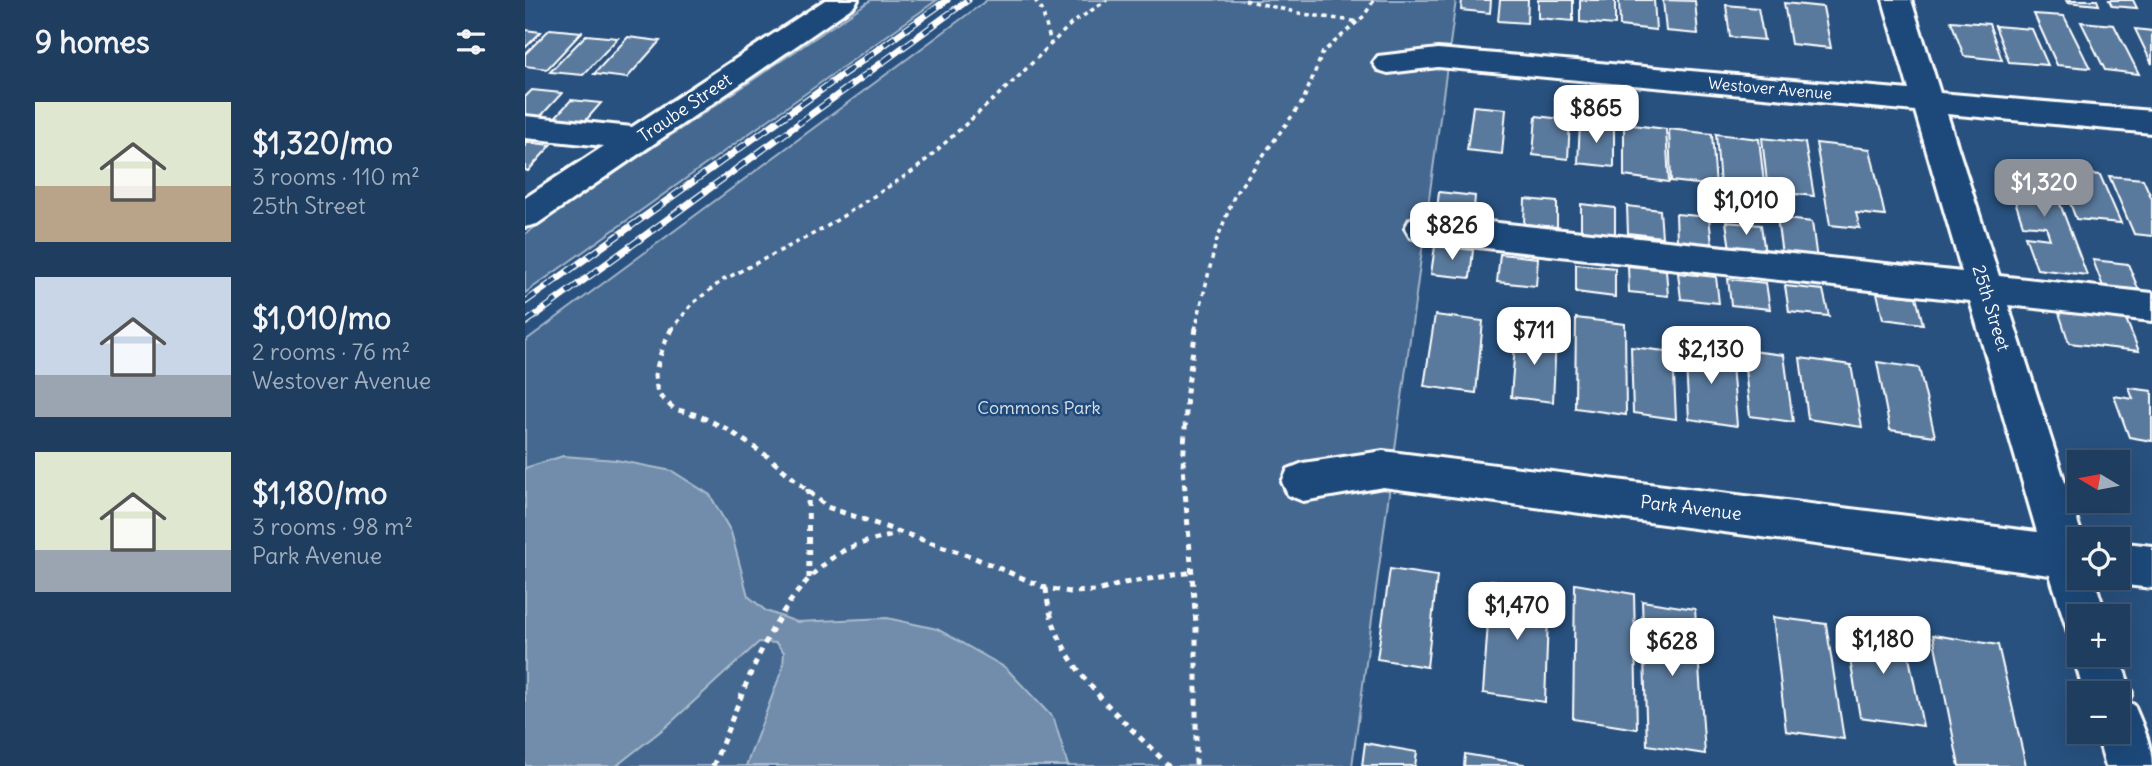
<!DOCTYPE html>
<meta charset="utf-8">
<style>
:root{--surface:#1e3d5f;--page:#264465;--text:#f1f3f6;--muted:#a1aebd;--line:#3c5674;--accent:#8c9099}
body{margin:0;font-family:Delius,sans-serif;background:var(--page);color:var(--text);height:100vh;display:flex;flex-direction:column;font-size:26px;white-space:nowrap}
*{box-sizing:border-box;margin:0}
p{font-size:23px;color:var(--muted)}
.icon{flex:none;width:38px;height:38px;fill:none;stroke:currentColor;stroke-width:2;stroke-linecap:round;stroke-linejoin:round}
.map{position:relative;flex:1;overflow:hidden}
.drawer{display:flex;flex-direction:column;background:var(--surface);width:525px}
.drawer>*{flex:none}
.needle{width:46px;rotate:280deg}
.fabs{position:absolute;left:1542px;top:450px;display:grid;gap:14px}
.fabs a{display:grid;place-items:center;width:63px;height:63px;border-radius:0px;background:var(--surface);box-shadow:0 7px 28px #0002,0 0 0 2px var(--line);font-size:35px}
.price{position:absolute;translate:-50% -60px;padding:0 16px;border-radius:14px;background:#fff;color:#222;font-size:23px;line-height:46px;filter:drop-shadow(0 2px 4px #0008)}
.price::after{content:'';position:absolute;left:50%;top:42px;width:21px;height:16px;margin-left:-10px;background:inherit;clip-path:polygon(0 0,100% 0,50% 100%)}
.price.on{background:var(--accent);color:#fff}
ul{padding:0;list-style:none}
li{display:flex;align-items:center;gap:21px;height:175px;padding:0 35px}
li span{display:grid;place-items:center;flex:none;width:196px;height:140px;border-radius:0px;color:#555}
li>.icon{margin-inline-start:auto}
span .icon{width:84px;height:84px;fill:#fffc;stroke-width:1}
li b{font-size:30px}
h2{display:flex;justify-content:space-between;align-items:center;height:84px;padding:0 35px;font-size:30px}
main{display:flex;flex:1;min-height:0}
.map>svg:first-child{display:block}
.green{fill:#446890;stroke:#a2b4c8;stroke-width:2}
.water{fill:#718dab;stroke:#aabbcd;stroke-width:2}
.building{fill:#5a7a9d;stroke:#fff;stroke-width:2}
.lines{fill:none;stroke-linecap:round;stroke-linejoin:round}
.minor-casing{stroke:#fff;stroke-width:6}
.path-far1{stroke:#fff;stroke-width:3.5;stroke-dasharray:4.5 4.5;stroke-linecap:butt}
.path{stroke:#fff;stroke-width:5;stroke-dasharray:6 6;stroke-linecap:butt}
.minor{fill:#1f4a7a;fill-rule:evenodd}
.rail-casing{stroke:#fff;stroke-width:7}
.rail{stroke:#1f4a7a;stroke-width:4.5;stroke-dasharray:13;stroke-linecap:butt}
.labels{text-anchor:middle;stroke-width:5;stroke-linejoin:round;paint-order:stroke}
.far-street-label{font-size:16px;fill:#fff;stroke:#1f4a7a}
.street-label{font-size:18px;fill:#fff;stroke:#1f4a7a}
.park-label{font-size:18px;fill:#dae1e9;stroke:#1f4a7a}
</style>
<main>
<section class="drawer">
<h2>9 homes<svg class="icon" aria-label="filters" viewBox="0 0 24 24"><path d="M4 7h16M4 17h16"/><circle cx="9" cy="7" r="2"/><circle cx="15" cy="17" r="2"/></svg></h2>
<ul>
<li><span style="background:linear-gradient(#dfe7d0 60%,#b9a48a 0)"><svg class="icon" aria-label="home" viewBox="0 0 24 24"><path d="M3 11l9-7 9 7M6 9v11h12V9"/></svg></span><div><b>$1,320/mo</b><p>3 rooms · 110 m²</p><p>25th Street</p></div></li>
<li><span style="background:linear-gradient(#c9d6e8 70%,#9aa5b1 0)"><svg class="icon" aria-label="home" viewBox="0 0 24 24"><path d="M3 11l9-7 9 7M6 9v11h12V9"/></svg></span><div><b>$1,010/mo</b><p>2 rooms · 76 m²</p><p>Westover Avenue</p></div></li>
<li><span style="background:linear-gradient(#dfe7d0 70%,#9aa5b1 0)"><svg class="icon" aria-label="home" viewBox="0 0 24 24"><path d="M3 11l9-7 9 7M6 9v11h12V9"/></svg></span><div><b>$1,180/mo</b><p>3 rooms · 98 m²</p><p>Park Avenue</p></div></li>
</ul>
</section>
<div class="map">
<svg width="1627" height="766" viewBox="0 0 1627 766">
<rect width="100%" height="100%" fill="#28517f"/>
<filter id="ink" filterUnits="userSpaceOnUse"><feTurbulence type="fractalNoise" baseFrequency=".0143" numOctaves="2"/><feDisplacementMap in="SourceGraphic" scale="14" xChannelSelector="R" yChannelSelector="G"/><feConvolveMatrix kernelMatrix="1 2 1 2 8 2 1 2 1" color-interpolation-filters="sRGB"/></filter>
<g filter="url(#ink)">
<!-- green -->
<g class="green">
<path d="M346 0H412L0 293V234Z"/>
<path d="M462 0H931L827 766H0V341Z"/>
</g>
<!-- water -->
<path class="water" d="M38 456 91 460 147 471 185 495 206 532 223 596 241 611 272 622 362 618 412 629 481 668 529 719 543 766H221L258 667 259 652 251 643 234 642 142 726 91 766H0V468Z"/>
<!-- building -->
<g class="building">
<path d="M937 0H966L965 13 936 10Z"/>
<path d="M975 0H1003L1002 23 973 21Z"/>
<path d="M1013 0H1048V21L1013 18Z"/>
<path d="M1055 0H1090V25L1055 22Z"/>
<path d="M1094 0H1129L1131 30 1095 26Z"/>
<path d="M1138 0 1170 1 1173 34 1141 31Z"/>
<path d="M1541 0H1572L1574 5 1542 2Z"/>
<path d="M1584 0H1608L1612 8 1587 6Z"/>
<path d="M1259 3 1298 7 1306 48 1266 44Z"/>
<path d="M1201 5 1233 8 1239 40 1205 37Z"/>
<path d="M1509 14 1539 16 1565 68 1532 65Z"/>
<path d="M1426 21 1464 24 1477 60 1439 56Z"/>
<path d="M1556 22 1589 25 1614 74 1580 70Z"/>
<path d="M1470 26 1507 29 1523 65 1484 62Z"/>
<path d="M25 29 57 32 22 69 0 66V54Z"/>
<path d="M1610 29 1627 31V64Z"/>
<path d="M0 30 16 32 0 48Z"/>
<path d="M61 35 93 38 58 75 25 72Z"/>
<path d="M103 37 135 41 102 78 69 74Z"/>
<path d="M7 90 37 93 15 117 0 115V97Z"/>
<path d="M46 100 76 103 55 127 24 124Z"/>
<path d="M948 106 981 109 977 154 942 150Z"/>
<path d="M1011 116 1045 120 1043 159 1008 155Z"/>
<path d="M1055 123 1089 127V167L1053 163Z"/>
<path d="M1099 124 1141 129 1144 182 1099 176Z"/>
<path d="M1144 129 1187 134 1191 186 1146 181Z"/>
<path d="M1191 134 1234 139 1240 192 1195 186Z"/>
<path d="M1237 138 1280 143 1289 196 1243 191Z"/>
<path d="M0 142 26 145 3 171 0 170Z"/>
<path d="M1291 143 1345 149 1360 216 1331 213 1335 228 1305 225Z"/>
<path d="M1477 162 1521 167 1562 275 1512 269 1500 236 1525 239 1521 227 1498 225Z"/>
<path d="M1533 171 1575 175 1596 223 1551 219Z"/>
<path d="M1584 176 1618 179 1627 199V236L1609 234Z"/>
<path d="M914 192 950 196 948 222 911 218Z"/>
<path d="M1000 199 1032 202V227L999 224Z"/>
<path d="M1056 204 1090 208V235L1056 231Z"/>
<path d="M1102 206 1135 210 1137 237 1103 233Z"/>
<path d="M1151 214 1184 217 1187 245 1152 241Z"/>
<path d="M1252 218 1287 222 1292 260 1257 255Z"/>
<path d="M1201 222 1236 225 1240 253 1205 249Z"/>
<path d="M910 246 948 250 945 278 906 274Z"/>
<path d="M975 254 1013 258 1011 286 972 282Z"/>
<path d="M1568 260 1603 264 1615 293 1579 289Z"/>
<path d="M1051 264 1090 268V297L1051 292Z"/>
<path d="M1103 266 1141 270 1143 296 1104 292Z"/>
<path d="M1153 273 1191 277 1194 303 1156 299Z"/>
<path d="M1203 279 1241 283 1245 309 1206 305Z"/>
<path d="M1260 286 1298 290 1304 316 1264 312Z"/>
<path d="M1352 293 1391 297 1398 324 1358 319Z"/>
<path d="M1533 310 1601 319 1614 351 1544 343Z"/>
<path d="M910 315 958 321 951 393 899 386Z"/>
<path d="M1051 318 1100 324 1101 415 1050 408Z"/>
<path d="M991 332 1031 337 1028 402 986 397Z"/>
<path d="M1160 346 1206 352 1212 426 1164 419Z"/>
<path d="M1106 347 1148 352 1151 419 1108 413Z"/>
<path d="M1218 350 1259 355 1268 422 1225 416Z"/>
<path d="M1275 358 1326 365 1337 427 1283 419Z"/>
<path d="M1352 362 1394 368 1410 436 1365 430Z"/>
<path d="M1604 388 1627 391V441L1604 437 1589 396 1608 399Z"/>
<path d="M865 569 912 576 902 667 852 659Z"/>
<path d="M966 580 1024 589 1020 702 958 693Z"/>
<path d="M1050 584 1109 594 1112 729 1048 719Z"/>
<path d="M1117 601 1170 609 1180 754 1122 745Z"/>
<path d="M1248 617 1301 624 1319 739 1261 731Z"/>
<path d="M1319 625 1379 633 1398 726 1335 717Z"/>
<path d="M1408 635 1473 645 1501 766H1434Z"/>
<path d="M840 743 892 752 890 766H837Z"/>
<path d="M940 754 999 764V766H939Z"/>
</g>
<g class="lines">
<defs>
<g id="minor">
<path d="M300 0H333L329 6 12 224 0 227V198L79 146 0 138V116L107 127Z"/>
<path d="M1358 0H1386L1415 93 1627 111V133L1422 114 1474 276 1627 293V321L1483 305 1558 539H1554V578H1569L1581 616H1554V636L1543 632 1525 575 858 487 778 501 763 495 757 482 763 469 778 463 858 451 1512 532 1445 301 897 241 885 237 880 228 885 219 897 215 1437 272 1390 111 913 67 863 73 853 70 848 63 853 56 913 49 1384 90Z"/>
<path d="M1592 542 1627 546V588L1592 584 1577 578H1592Z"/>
<path d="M1554 639V654H1592V650L1607 693 1603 702 1609 705C1617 724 1627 745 1627 766H1581L1571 732H1592V693H1559L1548 654Z"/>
</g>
</defs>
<!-- minor casing -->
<use href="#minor" class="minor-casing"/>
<!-- path-far1 -->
<g class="path-far1">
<path d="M510 0 517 10 526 43"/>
<path d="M720 0 778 14 835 22"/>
<path d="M146 330 168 303 198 280 298 229 391 169 491 79 546 24 582 0"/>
<path d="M670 330 691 242 710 194 778 101 798 52 839 16 849 0"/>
</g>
<!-- path -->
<g class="path">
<path d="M147 328 138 346 130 375 133 394 149 409 172 415 202 429 242 456 302 507 445 556 521 588 545 592 573 591 599 583 668 572"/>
<path d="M671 328 662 392 658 467 671 623V766"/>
<path d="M283 489 284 578"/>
<path d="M521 588C527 664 594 715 644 766"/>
<path d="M188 766C218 696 243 606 307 558 325 544 350 540 372 534"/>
</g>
<!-- minor -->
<use href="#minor" class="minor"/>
<defs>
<g id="rail">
<path d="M0 302 422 0"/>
<path d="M0 323 443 0"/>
</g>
</defs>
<!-- rail casing -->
<use href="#rail" class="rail-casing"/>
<!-- rail -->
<use href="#rail" class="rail"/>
</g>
</g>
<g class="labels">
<!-- far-street labels -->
<g class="far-street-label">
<text transform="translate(1245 88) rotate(5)" y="6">Westover Avenue</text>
</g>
<!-- street labels -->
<g class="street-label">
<text transform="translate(160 108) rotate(-34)" y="6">Traube Street</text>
<text transform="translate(1466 308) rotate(73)" y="6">25th Street</text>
<text transform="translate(1166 508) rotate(7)" y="6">Park Avenue</text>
</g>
<!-- park labels -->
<g class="park-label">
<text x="514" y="414">Commons Park</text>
</g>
</g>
</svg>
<div class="fabs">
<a><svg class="needle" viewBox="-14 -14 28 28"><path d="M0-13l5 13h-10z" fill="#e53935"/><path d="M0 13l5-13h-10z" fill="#a1aebd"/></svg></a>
<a><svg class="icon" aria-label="locate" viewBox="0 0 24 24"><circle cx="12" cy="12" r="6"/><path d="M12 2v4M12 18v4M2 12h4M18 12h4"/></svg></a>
<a>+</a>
<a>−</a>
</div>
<b class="price" style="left:1071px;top:145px">$865</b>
<b class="price on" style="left:1519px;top:219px">$1,320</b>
<b class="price" style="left:1221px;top:237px">$1,010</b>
<b class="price" style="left:927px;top:262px">$826</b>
<b class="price" style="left:1009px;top:367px">$711</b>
<b class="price" style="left:1186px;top:386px">$2,130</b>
<b class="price" style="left:992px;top:642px">$1,470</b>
<b class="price" style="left:1358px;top:676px">$1,180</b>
<b class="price" style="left:1147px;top:678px">$628</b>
</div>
</main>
